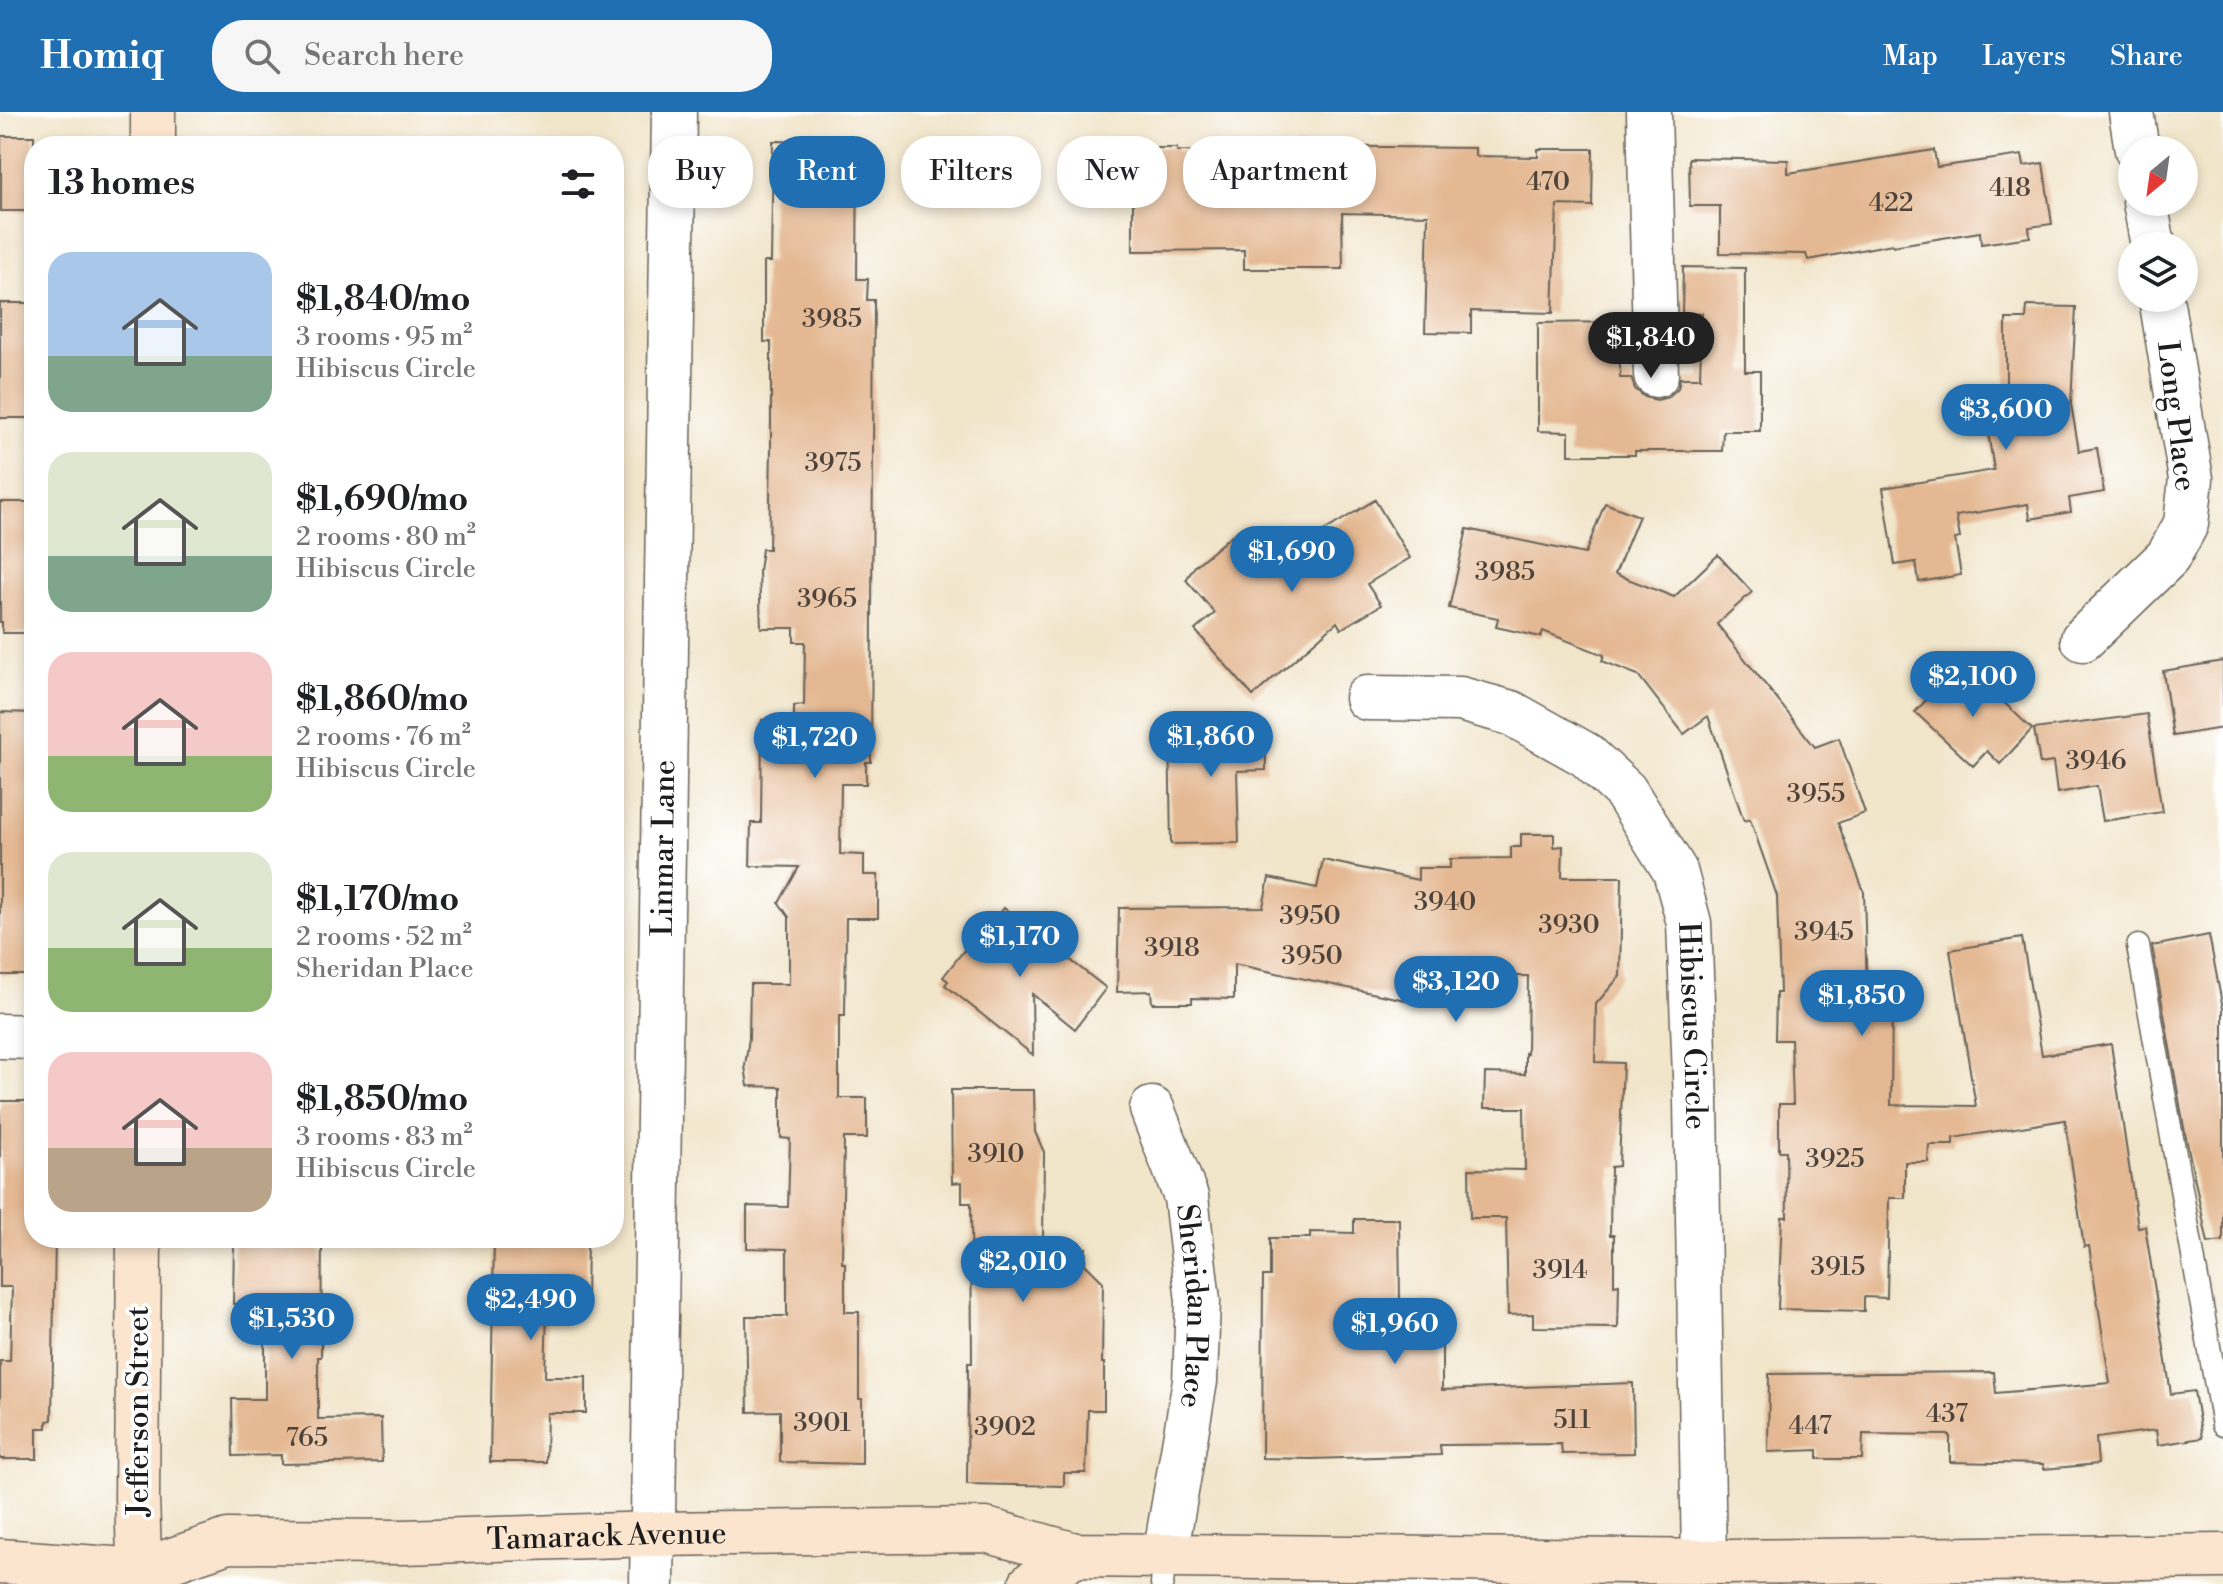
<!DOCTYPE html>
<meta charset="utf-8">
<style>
:root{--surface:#fff;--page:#f6f6f6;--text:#202124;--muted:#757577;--accent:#1f6fb2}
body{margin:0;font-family:"Libre Bodoni",serif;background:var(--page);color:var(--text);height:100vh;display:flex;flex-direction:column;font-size:30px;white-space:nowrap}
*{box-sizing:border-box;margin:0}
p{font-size:26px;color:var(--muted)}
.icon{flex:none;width:44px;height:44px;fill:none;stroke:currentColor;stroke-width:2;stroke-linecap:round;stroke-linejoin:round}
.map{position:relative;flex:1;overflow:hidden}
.details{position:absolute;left:24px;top:24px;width:600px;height:1112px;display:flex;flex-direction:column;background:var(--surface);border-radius:32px;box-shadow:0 4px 12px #0003}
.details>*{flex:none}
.banner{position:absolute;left:648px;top:24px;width:760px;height:72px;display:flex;gap:16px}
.needle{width:52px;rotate:209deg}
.tools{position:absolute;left:2118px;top:24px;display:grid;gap:16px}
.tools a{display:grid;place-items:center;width:80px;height:80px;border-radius:50%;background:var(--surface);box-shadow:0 4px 12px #0003;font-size:40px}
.price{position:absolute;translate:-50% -68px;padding:0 18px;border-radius:28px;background:var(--accent);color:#fff;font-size:26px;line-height:52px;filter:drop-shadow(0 2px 4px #0008)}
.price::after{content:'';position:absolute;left:50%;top:48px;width:24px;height:18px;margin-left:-12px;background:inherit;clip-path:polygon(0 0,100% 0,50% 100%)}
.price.active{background:#222;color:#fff}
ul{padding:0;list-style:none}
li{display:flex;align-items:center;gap:24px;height:200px;padding:0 24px}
li span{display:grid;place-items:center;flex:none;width:224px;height:160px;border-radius:24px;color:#555}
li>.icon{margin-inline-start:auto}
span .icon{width:96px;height:96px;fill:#fffc;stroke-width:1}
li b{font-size:34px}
h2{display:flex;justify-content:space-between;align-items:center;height:96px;padding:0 24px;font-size:34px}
.chip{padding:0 28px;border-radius:32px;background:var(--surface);box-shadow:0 4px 12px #0003;font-size:28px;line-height:72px}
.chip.active{background:var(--accent);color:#fff}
header{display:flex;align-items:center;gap:48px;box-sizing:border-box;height:112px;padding:0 40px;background:var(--accent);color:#fff}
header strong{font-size:38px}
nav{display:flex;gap:44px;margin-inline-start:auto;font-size:28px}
.search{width:560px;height:72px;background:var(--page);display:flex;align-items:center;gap:20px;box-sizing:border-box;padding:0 28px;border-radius:32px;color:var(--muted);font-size:30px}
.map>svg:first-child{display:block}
.building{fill:#e4b892}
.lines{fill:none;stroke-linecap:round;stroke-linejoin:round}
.lane-casing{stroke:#676259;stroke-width:25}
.street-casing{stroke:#676259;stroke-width:47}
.secondary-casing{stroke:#676259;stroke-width:47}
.lane{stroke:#fff;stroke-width:22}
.street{stroke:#fff;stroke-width:44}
.secondary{stroke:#fbe5cf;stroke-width:44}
.labels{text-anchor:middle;stroke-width:7;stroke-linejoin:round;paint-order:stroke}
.number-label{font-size:26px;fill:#4e433a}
.street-label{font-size:30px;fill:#1c1c1c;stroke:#fff}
</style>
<header>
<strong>Homiq</strong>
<div class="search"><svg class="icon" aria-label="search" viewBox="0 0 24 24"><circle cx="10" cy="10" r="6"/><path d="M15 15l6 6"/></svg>Search here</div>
<nav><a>Map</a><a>Layers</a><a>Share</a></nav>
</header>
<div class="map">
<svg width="2223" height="1472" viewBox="0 0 2223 1472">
<rect width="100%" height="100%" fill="#fff"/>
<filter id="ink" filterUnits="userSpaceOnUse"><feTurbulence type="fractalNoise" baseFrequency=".0125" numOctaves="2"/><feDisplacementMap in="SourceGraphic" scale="16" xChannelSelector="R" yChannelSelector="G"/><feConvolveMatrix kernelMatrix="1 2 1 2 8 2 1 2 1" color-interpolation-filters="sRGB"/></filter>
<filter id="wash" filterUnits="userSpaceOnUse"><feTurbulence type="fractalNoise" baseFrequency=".006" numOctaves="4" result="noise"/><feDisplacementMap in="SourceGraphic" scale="32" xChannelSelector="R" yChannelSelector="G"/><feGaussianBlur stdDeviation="1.8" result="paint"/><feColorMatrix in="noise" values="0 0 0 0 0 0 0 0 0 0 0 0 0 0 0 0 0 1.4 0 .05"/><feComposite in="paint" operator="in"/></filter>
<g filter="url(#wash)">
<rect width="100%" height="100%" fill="#f1e5ca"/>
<g id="blocks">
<!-- building -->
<g class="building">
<rect x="1" y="24" width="33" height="75"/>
<path d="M773 29 858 30 857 167H868L867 188H874L871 650H866V672H841L840 742 864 743V763H878V806H846L845 904H839V986H867V1026H844L842 1151H845V1200H859V1287H862V1352L780 1350V1299L748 1300 746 1204H787V1137L747 1136V1094L788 1095 790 1027 781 1026V975L748 974 745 954 749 926 750 872H789V805L779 791 799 755 750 754 751 711H761L762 608 794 607V594L804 593 805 530H794V516H761L759 459 762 437H769L771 336V230H764V150H771Z"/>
<path d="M1295 34 1475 36V44L1538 45V37H1593L1592 94 1557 93 1553 201 1471 199V221L1425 220 1428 103 1342 101 1343 157H1244V138L1133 139V36H1177V39L1224 40V45H1296Z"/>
<path d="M1934 38 1937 55 2022 43 2024 54 2043 51 2052 112 2029 115 2030 125 1981 132 1980 120 1893 134 1892 132 1808 148 1806 142 1720 141V94H1690L1689 46 1788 48V61Z"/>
<path d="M1683 155 1745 156V259H1760V319H1723L1722 339H1635V343H1569V320L1538 319V211L1619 210 1620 266H1631L1635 277 1645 285 1657 288 1668 285 1678 276 1680 266H1700L1702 201H1682Z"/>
<rect x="0" y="191" width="34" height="115"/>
<path d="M2027 194 2076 195 2071 292 2079 339 2097 336 2104 380 2069 386 2071 400 2030 407 2028 392 1956 404 1960 426 1955 427 1961 463 1919 470 1916 450 1895 453 1883 376 1994 358 1987 314 2006 311V207H2026Z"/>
<path d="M1375 388 1410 446 1367 472 1381 493 1341 517 1337 510 1253 584 1195 518 1215 501 1186 468 1195 454 1232 423 1240 432 1241 430 1263 456Z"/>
<path d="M0 390H34V521H2V510H0Z"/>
<path d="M1605 391 1639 404 1615 462 1674 485 1718 443 1752 480 1717 512 1815 635 1839 626 1865 701 1838 711 1864 780 1867 882H1892L1891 993 1976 994 1950 838 2022 826 2042 943 2111 932 2138 1115 2145 1114 2171 1282 2194 1279 2202 1326 2158 1333 2156 1318 2096 1326 2098 1352 2044 1357 2043 1352 1950 1350V1323L1863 1322 1862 1347H1818V1338L1768 1340 1769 1262 1994 1260 1996 1281 2110 1271 2089 1134 2084 1135 2065 1008 1953 1026V1033H1929L1928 1050H1905V1086H1889L1887 1186 1864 1185V1199L1778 1197 1782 1105H1787L1786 1039H1779V992H1793L1791 928H1775L1776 881H1780L1777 784 1750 707 1744 709 1708 604 1684 622 1638 563 1602 549 1604 543 1543 519 1541 525 1496 515 1498 506 1449 496 1467 417 1585 442Z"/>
<path d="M2223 549V616L2173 624 2163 559Z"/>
<path d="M1959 553 1994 586 1996 583 2032 617 2000 652 1987 639 1973 654 1915 600Z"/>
<path d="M0 600 34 601V863H0Z"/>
<path d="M2147 602 2162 700 2103 709 2097 674 2057 681 2053 650 2040 652 2034 617Z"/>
<path d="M1265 612 1266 658 1237 659 1239 731 1171 732 1169 614Z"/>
<path d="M1521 722H1554V735L1563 734 1562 765H1622L1620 864 1596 892 1595 950 1623 951 1619 1054 1611 1055 1610 1123H1614V1173L1619 1172 1618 1216 1533 1215V1202L1508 1203 1506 1106H1470L1469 1057 1525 1058 1524 996H1484L1485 961 1525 962V941L1527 942 1528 864H1412L1410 889 1234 852V887L1192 886V891H1152L1151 879 1117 880 1119 796 1263 795 1269 766 1317 776 1323 748 1418 768V756H1450V747L1511 746V735H1521Z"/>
<path d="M1004 796 1106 876 1075 917 1032 882 1033 943 945 873 948 869 943 865 980 818 984 822Z"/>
<path d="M2209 823 2223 897V1129L2208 1131 2185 1021 2152 834Z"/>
<path d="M951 978H1034L1035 1020 1044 1040 1043 1128H1057V1136H1086L1085 1152 1103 1170 1102 1251H1104V1298H1088L1086 1361H1064V1374L967 1372 968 1251H972L971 1091H962V1070L952 1071Z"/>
<path d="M0 989H34V1126H55L52 1308 47 1309V1316H37V1347H0V1249H10L12 1175H0Z"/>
<path d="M1354 1107H1399L1400 1189 1442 1188V1278L1633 1271 1634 1341 1562 1342 1561 1332 1440 1333 1441 1343 1311 1347 1262 1346 1263 1164H1270V1126H1310V1120L1354 1121Z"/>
<path d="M234 1126H322L321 1245H318V1307L381 1306 382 1350 281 1352V1343L233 1344 232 1287H265V1192H233Z"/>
<path d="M494 1126H587L586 1195H547L545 1265H586V1301H547L546 1350H490Z"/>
</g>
</g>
</g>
<g filter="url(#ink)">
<use href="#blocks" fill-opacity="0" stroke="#676259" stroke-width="2"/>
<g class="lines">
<defs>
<g id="lane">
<path d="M2138 834 2223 1313"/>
<path d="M1162 1472 1165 1444"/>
</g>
<g id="street">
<path d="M1649 0 1656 263"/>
<path d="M2131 0 2137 38"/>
<path d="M2145 90 2153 134"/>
<path d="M2083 527 2168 445 2186 412 2191 367 2161 186"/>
<path id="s1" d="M1367 586 1460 587 1511 601 1586 643 1625 679 1675 759 1689 811 1696 990 1704 1449"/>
<path d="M0 924 34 925"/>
<path id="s2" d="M1152 997 1186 1085 1198 1189 1195 1269 1165 1444"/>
<path id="s3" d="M652 1472 674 0"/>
</g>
<g id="secondary">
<path d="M153 34V0"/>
<path d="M139 1126 137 1386 140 1472"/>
<path id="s4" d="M0 1449 140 1459 228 1429 403 1430 653 1422 986 1418 1075 1443 1725 1450 2223 1444"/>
<path d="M1031 1472 1075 1443"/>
</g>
</defs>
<!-- lane casing -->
<use href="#lane" class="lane-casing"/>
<!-- street casing -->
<use href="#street" class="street-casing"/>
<!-- secondary casing -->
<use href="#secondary" class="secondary-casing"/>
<!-- lane -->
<use href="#lane" class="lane"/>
<!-- street -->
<use href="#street" class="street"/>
<!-- secondary -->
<use href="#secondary" class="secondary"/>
</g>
</g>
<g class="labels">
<!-- number labels -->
<g class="number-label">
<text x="1548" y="78">470</text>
<text x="2010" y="84">418</text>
<text x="1891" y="99">422</text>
<text x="832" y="215">3985</text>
<text x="833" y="359">3975</text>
<text x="1505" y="468">3985</text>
<text x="827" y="495">3965</text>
<text x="2096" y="657">3946</text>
<text x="1816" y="690">3955</text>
<text x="1445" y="798">3940</text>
<text x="1310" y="812">3950</text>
<text x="1569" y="821">3930</text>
<text x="1824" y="828">3945</text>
<text x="1172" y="844">3918</text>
<text x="1312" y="852">3950</text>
<text x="996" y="1050">3910</text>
<text x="1835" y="1055">3925</text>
<text x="1838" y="1163">3915</text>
<text x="1560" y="1166">3914</text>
<text x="1947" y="1310">437</text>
<text x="1572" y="1316">511</text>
<text x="822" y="1319">3901</text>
<text x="1810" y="1322">447</text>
<text x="1005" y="1323">3902</text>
<text x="307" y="1334">765</text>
</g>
<!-- street labels -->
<g class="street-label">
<text transform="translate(2177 304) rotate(83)" y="10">Long Place</text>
<text dy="10" stroke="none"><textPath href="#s3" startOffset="736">Linmar Lane</textPath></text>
<text dy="10" stroke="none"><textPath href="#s1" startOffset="536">Hibiscus Circle</textPath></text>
<text dy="10" stroke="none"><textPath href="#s2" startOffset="204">Sheridan Place</textPath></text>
<text transform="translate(138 1299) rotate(-90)" y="10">Jefferson Street</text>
<text dy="10" stroke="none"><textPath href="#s4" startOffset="612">Tamarack Avenue</textPath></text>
</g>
</g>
</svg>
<div class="tools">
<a><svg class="needle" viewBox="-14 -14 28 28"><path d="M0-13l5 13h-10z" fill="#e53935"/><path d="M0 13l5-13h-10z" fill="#757577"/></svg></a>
<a><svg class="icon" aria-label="layers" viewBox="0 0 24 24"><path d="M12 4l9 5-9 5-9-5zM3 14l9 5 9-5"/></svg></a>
</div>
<b class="price active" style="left:1651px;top:268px">$1,840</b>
<b class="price" style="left:2006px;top:340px">$3,600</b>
<b class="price" style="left:1292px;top:482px">$1,690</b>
<b class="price" style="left:1973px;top:607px">$2,100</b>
<b class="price" style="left:1211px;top:667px">$1,860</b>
<b class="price" style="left:815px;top:668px">$1,720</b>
<b class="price" style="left:1020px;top:867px">$1,170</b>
<b class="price" style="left:1456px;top:912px">$3,120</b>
<b class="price" style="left:1862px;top:926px">$1,850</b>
<b class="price" style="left:1023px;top:1192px">$2,010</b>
<b class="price" style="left:531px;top:1230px">$2,490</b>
<b class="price" style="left:292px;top:1249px">$1,530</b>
<b class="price" style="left:1395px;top:1254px">$1,960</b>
<div class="banner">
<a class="chip">Buy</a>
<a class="chip active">Rent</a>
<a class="chip">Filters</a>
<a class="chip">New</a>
<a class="chip">Apartment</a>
</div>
<section class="details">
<h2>13 homes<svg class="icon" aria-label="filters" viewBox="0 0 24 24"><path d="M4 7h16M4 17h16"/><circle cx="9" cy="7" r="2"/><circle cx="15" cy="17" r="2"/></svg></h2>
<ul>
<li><span style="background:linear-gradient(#a9c7e8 65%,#7fa58c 0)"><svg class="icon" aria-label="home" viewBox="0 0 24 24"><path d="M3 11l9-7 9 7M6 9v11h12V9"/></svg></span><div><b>$1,840/mo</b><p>3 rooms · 95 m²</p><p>Hibiscus Circle</p></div></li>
<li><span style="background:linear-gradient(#dfe7d0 65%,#7fa58c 0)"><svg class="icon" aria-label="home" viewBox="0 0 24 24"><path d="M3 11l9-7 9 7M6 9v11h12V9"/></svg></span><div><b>$1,690/mo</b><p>2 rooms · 80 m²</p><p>Hibiscus Circle</p></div></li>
<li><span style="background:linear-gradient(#f6c9c9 65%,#8fb573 0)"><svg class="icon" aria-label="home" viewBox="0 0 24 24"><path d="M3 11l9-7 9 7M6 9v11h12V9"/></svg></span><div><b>$1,860/mo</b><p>2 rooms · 76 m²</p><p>Hibiscus Circle</p></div></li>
<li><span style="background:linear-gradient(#dfe7d0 60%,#8fb573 0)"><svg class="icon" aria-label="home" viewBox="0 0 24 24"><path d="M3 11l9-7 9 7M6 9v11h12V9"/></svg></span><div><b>$1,170/mo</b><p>2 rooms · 52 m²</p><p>Sheridan Place</p></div></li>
<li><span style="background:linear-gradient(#f6c9c9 60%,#b9a48a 0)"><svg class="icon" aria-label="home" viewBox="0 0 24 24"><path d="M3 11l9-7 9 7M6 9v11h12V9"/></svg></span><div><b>$1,850/mo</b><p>3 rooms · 83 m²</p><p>Hibiscus Circle</p></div></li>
</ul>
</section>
</div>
